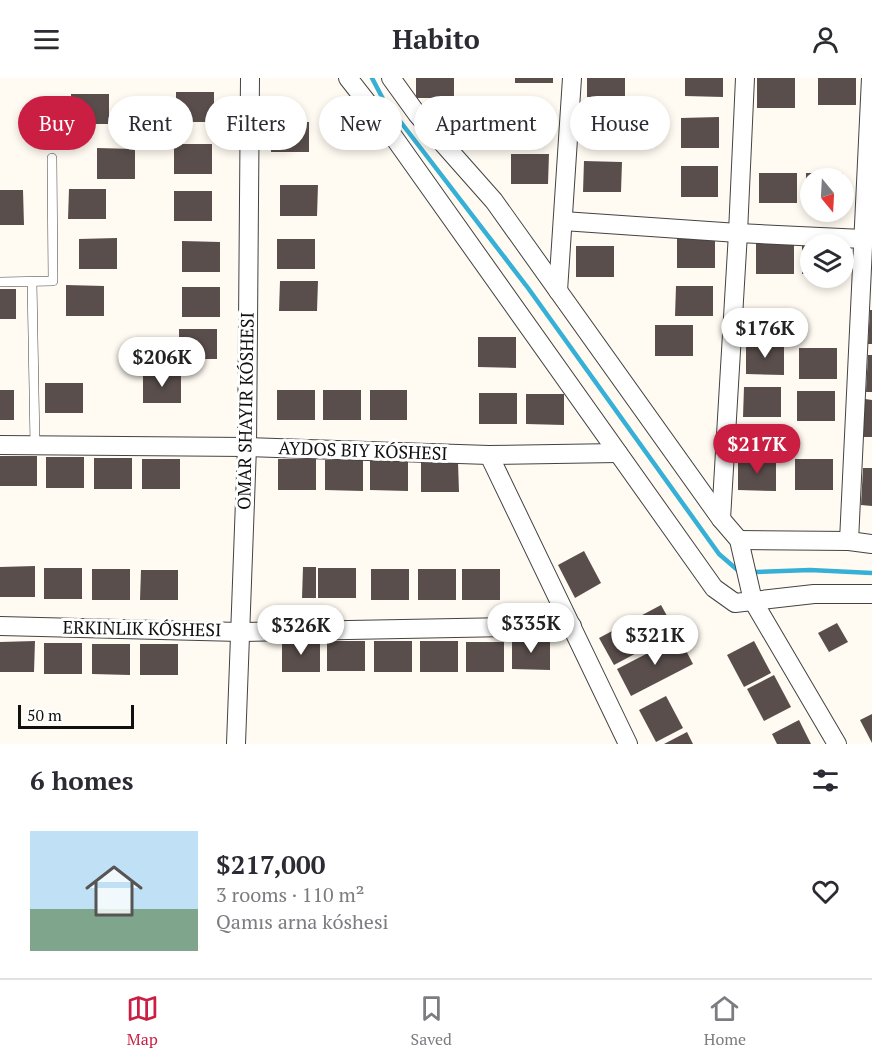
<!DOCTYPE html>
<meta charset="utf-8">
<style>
:root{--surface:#fff;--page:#f7f7f7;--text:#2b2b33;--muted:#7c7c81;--line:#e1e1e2;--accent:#ca1e42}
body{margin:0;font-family:"PT Serif",serif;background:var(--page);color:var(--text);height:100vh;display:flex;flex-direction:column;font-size:22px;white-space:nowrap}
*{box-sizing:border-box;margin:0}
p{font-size:20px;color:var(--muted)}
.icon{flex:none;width:33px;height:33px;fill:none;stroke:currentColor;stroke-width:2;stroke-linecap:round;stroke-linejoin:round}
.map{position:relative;height:666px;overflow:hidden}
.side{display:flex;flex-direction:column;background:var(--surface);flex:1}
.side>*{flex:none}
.hud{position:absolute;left:18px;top:18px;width:837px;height:54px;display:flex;gap:12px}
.needle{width:39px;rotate:162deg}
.fabs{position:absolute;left:800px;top:90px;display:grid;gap:12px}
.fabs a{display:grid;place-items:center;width:54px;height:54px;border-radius:50%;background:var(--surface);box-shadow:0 3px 9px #0003;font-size:30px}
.scale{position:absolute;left:18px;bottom:15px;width:116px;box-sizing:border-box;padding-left:6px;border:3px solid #101010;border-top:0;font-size:16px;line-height:21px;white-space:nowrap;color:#101010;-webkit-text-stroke:4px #fff;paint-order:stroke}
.price{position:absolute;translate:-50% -51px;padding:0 14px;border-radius:21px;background:#fff;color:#222;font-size:20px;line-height:39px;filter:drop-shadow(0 2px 3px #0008)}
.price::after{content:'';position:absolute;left:50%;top:36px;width:18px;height:14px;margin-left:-9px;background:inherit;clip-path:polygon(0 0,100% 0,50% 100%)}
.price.active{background:var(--accent);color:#fff}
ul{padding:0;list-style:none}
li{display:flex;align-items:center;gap:18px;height:150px;padding:0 30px}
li+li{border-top:2px solid var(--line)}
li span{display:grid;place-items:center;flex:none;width:168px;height:120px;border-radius:0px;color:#555}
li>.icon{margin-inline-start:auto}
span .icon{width:72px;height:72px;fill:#fffc;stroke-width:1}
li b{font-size:26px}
h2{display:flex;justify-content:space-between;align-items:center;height:72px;padding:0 30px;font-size:26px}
.pill{padding:0 21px;border-radius:27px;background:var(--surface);box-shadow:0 3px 9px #0003;font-size:21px;line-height:54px}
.pill.active{background:var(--accent);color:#fff}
header{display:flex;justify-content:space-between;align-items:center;height:78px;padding:0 30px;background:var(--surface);font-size:27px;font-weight:700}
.dock{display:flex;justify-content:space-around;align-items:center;height:84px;border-top:2px solid var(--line);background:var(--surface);font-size:16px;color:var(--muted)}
.dock a{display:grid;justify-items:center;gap:3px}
.dock .active{color:var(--accent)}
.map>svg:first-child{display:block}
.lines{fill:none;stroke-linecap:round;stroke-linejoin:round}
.stream{stroke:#36b0d6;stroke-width:4.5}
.building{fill:#594e4b}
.service-casing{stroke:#434343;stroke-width:10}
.minor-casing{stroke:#434343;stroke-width:20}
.service{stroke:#fff;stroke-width:9}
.minor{stroke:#fff;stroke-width:18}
.labels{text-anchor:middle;stroke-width:6;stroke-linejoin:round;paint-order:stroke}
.street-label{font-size:18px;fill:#101010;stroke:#fff}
</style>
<header><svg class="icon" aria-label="menu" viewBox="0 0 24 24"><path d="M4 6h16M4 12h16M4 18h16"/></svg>Habito<svg class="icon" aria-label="person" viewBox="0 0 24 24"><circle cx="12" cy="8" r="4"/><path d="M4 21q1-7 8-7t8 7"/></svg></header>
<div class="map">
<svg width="872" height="666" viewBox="0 0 872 666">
<rect width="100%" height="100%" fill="#fffbf2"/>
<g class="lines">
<!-- stream -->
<g class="stream">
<path d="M372 0 383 21 528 210 719 476 741 495"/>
<path d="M755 494 810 492 872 495"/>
</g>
</g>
<!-- building -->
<g class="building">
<rect x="416" y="0" width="38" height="20"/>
<rect x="515" y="0" width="38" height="5"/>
<rect x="587" y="0" width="38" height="19"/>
<path d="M685 0H723V19L685 18Z"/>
<rect x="757" y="0" width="38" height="30"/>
<rect x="818" y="0" width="38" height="27"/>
<rect x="176" y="14" width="38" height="30"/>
<rect x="71" y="16" width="38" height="30"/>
<rect x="512" y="30" width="38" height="31"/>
<rect x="589" y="31" width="38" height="30"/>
<path d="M719 39V70H681V40Z"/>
<rect x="271" y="44" width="38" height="30"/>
<rect x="174" y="66" width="38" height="30"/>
<path d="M97 70 135 71V101H97Z"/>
<path d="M511 76H549L548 106H511Z"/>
<path d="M584 83 622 84 621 114H583Z"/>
<rect x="681" y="88" width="37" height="31"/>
<rect x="759" y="95" width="38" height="30"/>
<path d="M806 95H843V100H810V126H806Z"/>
<path d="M280 107H318L317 138H280Z"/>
<path d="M69 111H106V141H68Z"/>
<path d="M0 112H23L24 147H0Z"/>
<rect x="174" y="113" width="38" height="30"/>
<path d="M117 160V191H79V161Z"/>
<rect x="677" y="160" width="38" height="30"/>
<rect x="277" y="161" width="38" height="30"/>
<path d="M182 163 220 164V194H182Z"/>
<rect x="756" y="165" width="38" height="31"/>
<rect x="802" y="166" width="8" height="30"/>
<rect x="576" y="168" width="38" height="31"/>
<path d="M280 203H318L317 233H279Z"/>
<path d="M66 207 104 208V238H66Z"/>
<path d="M676 208H713V238H675Z"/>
<rect x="182" y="209" width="38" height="30"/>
<rect x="0" y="211" width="16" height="30"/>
<path d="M870 232H872V266H868Z"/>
<rect x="655" y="247" width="38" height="31"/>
<rect x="179" y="251" width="38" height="30"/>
<path d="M478 259H516V290L478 289Z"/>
<path d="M746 266H784V297L746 296Z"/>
<rect x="799" y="270" width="38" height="31"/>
<path d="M868 277H872V314H866Z"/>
<rect x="143" y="295" width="38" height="30"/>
<rect x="45" y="305" width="38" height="30"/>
<path d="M744 309H781V339H743Z"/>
<rect x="0" y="312" width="14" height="30"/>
<rect x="277" y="312" width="38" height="30"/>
<rect x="323" y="312" width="38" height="30"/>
<rect x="370" y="312" width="37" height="30"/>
<rect x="797" y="313" width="38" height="30"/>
<rect x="479" y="315" width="38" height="31"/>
<path d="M526 316H564V347L526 346Z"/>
<path d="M865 321 872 322V359H862Z"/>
<rect x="0" y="378" width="37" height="30"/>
<rect x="46" y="379" width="38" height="31"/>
<rect x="94" y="380" width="38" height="31"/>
<rect x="142" y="381" width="38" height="30"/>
<rect x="278" y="381" width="38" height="31"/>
<rect x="795" y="381" width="38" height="31"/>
<path d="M325 382H363V413L325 412Z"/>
<path d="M370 382H408V413L370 412Z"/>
<path d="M738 382H776V413L738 412Z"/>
<path d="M421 383 458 384 459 414H421Z"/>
<path d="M863 390H872V428L861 427Z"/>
<path d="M584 473 601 505 575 520 558 487Z"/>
<path d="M35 488V519H0V489Z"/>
<path d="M303 489H316V520H302Z"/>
<rect x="44" y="490" width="38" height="31"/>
<rect x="318" y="490" width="38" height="30"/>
<rect x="92" y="491" width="38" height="31"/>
<rect x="371" y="491" width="38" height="31"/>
<rect x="418" y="491" width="38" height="31"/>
<rect x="462" y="491" width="38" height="31"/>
<path d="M141 492H178V522H140Z"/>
<path d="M661 527 676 554 614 587 599 560Z"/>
<path d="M837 545 848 564 829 574 818 555Z"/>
<path d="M679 559 693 586 631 618 617 591Z"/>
<path d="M512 561H550V592L512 591Z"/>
<path d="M35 563 34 594H0V564Z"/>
<rect x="282" y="563" width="38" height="31"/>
<rect x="327" y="563" width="38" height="30"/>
<rect x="374" y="563" width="38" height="31"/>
<rect x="420" y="563" width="38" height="31"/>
<path d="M754 563 771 595 744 609 727 577Z"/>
<rect x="466" y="564" width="38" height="30"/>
<rect x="44" y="565" width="38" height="31"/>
<path d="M92 566H130V597L92 596Z"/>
<rect x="140" y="566" width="38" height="31"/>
<path d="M774 597 791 629 764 643 747 611Z"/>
<path d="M666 618 683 650 656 664 639 632Z"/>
<path d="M872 636V665L860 642Z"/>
<path d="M799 642 811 666H777L772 656Z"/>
<path d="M687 654 693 666H664Z"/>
</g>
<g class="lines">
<defs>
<g id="service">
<path d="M0 204 53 203 52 80"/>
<path d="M32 204 35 367"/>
</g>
<g id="minor">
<path d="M348 0 388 51 714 510 735 525 814 516H872"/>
<path d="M391 0 417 36 494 123 721 441 739 462 753 523 837 666"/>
<path d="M563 143 738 155 863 161"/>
<path d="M558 213 572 0"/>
<path d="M0 367 247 369 489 377 618 375"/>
<path d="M489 377 628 666"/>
<path d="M721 441 738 155 745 0"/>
<path d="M739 462 849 463 872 466"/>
<path d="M849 463 871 0"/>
<path d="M0 548 240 554 572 548"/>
<path d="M236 666 247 369 250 0"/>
</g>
</defs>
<!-- service casing -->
<use href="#service" class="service-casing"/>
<!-- minor casing -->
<use href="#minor" class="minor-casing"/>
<!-- service -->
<use href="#service" class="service"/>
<!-- minor -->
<use href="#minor" class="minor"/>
</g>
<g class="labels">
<!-- street labels -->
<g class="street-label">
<text transform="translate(246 333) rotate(-89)" y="6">OMAR SHAYIR KÓSHESI</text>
<text transform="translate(363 373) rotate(2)" y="6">AYDOS BIY KÓSHESI</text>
<text transform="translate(142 551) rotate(1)" y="6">ERKINLIK KÓSHESI</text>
</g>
</g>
</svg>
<div class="fabs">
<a><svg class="needle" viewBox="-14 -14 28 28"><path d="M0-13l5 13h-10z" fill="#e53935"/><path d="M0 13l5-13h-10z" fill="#7c7c81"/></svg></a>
<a><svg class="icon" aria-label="layers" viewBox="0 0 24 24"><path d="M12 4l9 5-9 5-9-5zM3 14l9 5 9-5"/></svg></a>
</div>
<div class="scale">50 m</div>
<b class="price" style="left:765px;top:281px">$176K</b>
<b class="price" style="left:162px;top:310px">$206K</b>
<b class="price active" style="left:757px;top:397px">$217K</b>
<b class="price" style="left:531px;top:576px">$335K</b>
<b class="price" style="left:301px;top:578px">$326K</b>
<b class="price" style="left:655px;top:588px">$321K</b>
<div class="hud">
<a class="pill active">Buy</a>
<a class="pill">Rent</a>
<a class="pill">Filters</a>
<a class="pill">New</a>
<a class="pill">Apartment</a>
<a class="pill">House</a>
</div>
</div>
<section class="side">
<h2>6 homes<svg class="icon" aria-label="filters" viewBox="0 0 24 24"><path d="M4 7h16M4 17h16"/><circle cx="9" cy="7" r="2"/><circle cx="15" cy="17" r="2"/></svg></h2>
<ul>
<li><span style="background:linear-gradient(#bfe0f5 65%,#7fa58c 0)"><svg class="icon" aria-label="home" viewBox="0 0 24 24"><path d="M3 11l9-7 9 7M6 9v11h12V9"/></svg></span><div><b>$217,000</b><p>3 rooms · 110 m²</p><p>Qamıs arna kóshesi</p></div><svg class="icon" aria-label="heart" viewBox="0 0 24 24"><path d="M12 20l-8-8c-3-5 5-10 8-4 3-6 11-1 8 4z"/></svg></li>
</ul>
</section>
<nav class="dock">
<a class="active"><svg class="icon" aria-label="map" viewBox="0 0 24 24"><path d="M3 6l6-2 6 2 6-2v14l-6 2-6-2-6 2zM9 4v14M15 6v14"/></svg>Map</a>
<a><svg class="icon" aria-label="saved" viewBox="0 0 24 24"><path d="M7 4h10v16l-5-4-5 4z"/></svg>Saved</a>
<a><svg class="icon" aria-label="home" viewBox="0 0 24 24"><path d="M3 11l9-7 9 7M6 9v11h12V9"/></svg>Home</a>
</nav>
